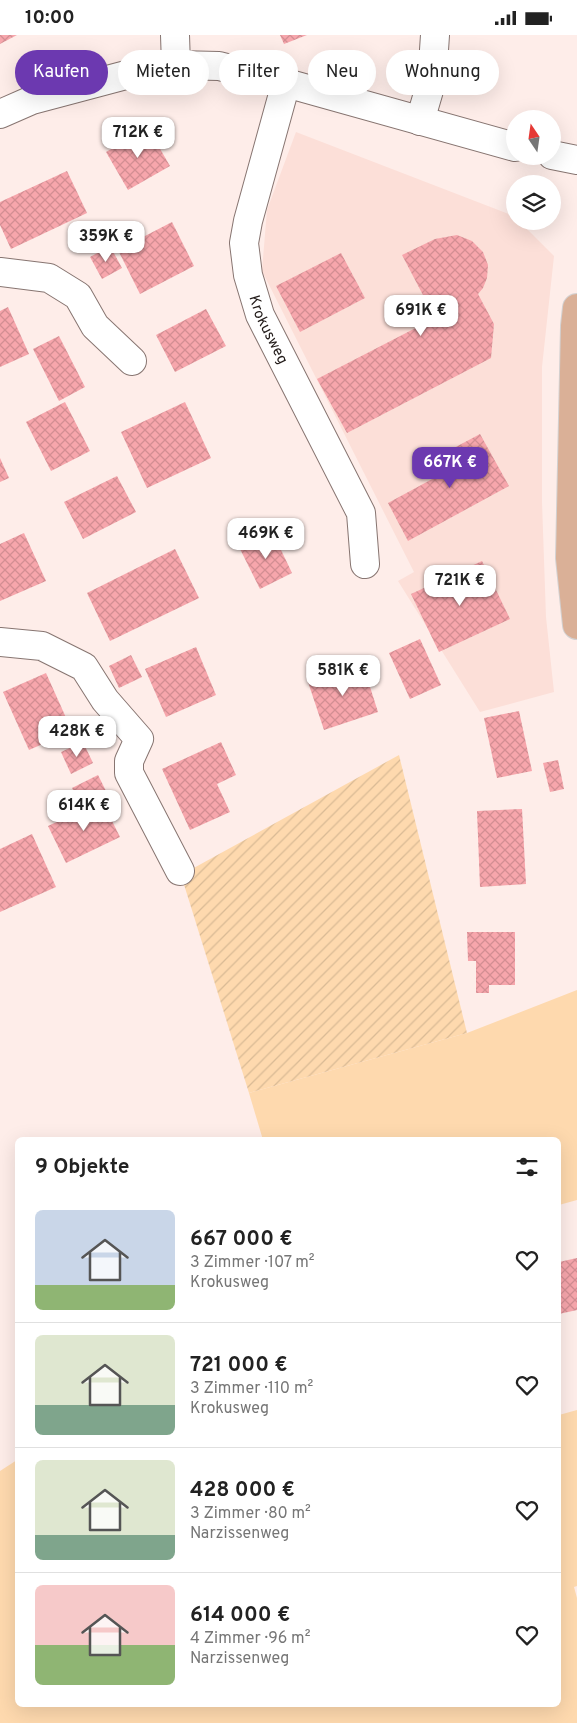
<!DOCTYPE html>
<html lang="de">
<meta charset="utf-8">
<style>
:root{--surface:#fff;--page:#f6f6f6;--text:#222;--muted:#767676;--line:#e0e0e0;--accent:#6c39b0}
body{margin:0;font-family:Overpass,sans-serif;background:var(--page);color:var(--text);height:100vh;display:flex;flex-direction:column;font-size:19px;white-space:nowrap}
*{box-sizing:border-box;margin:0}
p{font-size:16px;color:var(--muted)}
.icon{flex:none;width:28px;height:28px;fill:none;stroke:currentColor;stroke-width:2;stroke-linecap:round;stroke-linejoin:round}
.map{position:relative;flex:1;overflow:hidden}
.side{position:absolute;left:15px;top:1102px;width:546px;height:570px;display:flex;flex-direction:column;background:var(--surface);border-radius:8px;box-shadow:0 5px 20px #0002}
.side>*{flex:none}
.guide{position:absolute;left:15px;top:15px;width:548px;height:45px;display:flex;gap:10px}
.needle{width:32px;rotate:347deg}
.fabs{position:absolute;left:506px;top:75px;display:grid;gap:10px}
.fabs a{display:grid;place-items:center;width:55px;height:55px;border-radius:50%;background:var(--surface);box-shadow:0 5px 20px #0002;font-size:25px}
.price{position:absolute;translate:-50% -42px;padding:0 11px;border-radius:10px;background:#fff;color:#222;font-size:16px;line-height:32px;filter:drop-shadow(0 1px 2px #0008)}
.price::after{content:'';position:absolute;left:50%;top:30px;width:15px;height:11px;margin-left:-8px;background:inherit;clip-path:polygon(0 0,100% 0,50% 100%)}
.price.on{background:var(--accent);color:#fff}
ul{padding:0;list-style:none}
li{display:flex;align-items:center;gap:15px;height:125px;padding:0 20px}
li+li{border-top:1px solid var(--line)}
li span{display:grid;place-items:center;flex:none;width:140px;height:100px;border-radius:8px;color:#555}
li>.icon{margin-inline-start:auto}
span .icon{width:60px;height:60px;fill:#fffc;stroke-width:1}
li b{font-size:21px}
h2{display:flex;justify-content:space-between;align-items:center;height:60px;padding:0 20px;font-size:21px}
.pill{padding:0 18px;border-radius:22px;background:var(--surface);box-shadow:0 5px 20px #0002;font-size:18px;line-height:45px}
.pill.on{background:var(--accent);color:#fff}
.status{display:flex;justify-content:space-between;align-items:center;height:35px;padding:0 25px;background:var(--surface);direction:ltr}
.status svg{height:14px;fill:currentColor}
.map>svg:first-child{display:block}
.built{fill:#fcdfd8}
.grass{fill:#fed9ae}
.garden{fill:url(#garden-furrows)}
.building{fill:url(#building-cross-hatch)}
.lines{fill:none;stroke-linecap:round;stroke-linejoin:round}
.minor-casing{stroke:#877571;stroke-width:30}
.major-casing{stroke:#d3d1d1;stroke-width:30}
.minor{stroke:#fff;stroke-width:28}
.major{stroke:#dab097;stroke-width:28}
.labels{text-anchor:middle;stroke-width:4;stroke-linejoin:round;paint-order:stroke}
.street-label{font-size:15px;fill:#221b19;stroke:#feede9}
</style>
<div class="status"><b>10:00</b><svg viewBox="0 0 49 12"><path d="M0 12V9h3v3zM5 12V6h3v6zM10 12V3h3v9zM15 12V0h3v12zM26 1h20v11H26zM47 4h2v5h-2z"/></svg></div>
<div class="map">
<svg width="577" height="1688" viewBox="0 0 577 1688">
<defs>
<pattern id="garden-furrows" width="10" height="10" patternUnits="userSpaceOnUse" patternTransform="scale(1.25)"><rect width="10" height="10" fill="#fed9ae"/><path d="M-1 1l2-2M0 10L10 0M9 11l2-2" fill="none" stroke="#d9ba95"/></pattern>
<pattern id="building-cross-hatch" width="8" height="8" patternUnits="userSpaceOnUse" patternTransform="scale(1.25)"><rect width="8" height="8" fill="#f7a6ac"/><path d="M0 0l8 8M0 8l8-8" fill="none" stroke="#d38e93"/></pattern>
</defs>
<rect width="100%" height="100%" fill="#feede9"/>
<!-- built -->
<path class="built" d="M296 97 514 181 515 186H519L554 221 542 332V467L546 582 554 657 480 677 398 546 414 537 262 236 267 175Z"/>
<!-- grass -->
<g class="grass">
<path d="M577 955V1165L559 1170V1105H263L249 1058 467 998Z"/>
<path d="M577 1375V1551L574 1552 577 1563V1688H0V1436L17 1425 18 1670H559V1380Z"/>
</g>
<!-- garden -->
<path class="garden" d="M399 720 467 998 249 1058 181 840Z"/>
<!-- building -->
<g class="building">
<path d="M0 0H17L0 9Z"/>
<path d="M280 0H307L284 9Z"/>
<path d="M148 93 170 131 128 155 106 117Z"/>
<path d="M67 136 87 178 11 214 0 190V167Z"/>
<path d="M172 187 194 231 140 259 118 215Z"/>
<path d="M457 200 472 206 483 217 488 230 487 243 483 253 478 259 494 289 491 323 347 398 317 344 435 283 402 220 435 204Z"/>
<path d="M110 211 122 233 102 244 90 222Z"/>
<path d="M341 218 365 263 300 297 276 251Z"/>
<path d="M8 272 29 319 0 332V276Z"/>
<path d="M206 274 226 311 175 337 156 300Z"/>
<path d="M59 301 85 352 59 366 33 314Z"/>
<path d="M65 367 90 416 51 436 26 387Z"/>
<path d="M185 367 211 423 147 453 121 397Z"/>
<path d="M480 399 509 451 408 506 388 468 447 436 439 421Z"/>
<path d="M0 423 9 443 0 447Z"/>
<path d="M117 441 136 477 83 504 64 467Z"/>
<path d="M272 496 292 538 260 554 239 512Z"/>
<path d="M24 498 46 546 0 566V509Z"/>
<path d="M175 514 199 563 110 606 87 558Z"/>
<path d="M482 526 510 584 439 617 411 559Z"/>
<path d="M420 604 441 650 410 664 389 618Z"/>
<path d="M196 612 216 660 166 682 145 634Z"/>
<path d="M131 620 142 642 119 653 109 631Z"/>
<path d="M363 630 378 677 324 695 308 647Z"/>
<path d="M46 638 72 696 29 715 3 657Z"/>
<path d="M519 676 532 736 497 743 484 683Z"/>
<path d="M83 707 93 728 71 739 61 717Z"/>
<path d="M221 707 236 740 217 749 230 777 190 795 162 734Z"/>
<path d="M558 725 564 754 550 757 543 728Z"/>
<path d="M98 740 108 760 82 772 72 753Z"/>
<path d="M102 766 120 802 66 828 48 791Z"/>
<path d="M522 774 526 849 480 852 477 776Z"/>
<path d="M32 799 56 852 0 877V814Z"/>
<path d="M467 897H515V950H489V958H476V926H468Z"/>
<path d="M577 1223V1275L559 1279V1227Z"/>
</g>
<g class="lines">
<defs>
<g id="minor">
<path d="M175 0 176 30"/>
<path id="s1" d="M286 48 248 186 244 208 248 240 260 280 361 478 365 529"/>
<path d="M0 79 32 65 126 40 176 30 219 31 286 48 515 112"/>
<path d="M420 86 432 45 435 0"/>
<path d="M552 120 577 125"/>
<path d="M0 237 49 243 78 261 95 291 132 326"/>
<path d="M0 607 42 611 84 632 105 665 139 704 129 726V738L180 836"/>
</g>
<path id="major" d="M577 273 575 291 570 523 577 590"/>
</defs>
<!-- minor casing -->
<use href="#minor" class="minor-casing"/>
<!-- major casing -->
<use href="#major" class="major-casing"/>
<!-- minor -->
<use href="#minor" class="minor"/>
<!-- major -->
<use href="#major" class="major"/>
</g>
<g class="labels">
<!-- street labels -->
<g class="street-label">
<text dy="5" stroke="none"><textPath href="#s1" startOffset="256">Krokusweg</textPath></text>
</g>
</g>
</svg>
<div class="fabs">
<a><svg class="needle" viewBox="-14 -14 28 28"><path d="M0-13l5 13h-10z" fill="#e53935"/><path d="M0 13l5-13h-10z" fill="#767676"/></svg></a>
<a><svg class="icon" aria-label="layers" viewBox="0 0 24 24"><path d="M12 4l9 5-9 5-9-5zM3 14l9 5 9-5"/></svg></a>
</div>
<b class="price" style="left:138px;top:124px">712K €</b>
<b class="price" style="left:106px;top:228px">359K €</b>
<b class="price" style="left:421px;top:302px">691K €</b>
<b class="price on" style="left:450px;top:454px">667K €</b>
<b class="price" style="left:266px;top:525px">469K €</b>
<b class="price" style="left:460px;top:572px">721K €</b>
<b class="price" style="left:343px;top:662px">581K €</b>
<b class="price" style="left:77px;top:723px">428K €</b>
<b class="price" style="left:84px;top:797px">614K €</b>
<div class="guide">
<a class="pill on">Kaufen</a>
<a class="pill">Mieten</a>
<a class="pill">Filter</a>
<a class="pill">Neu</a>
<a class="pill">Wohnung</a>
</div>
<section class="side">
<h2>9 Objekte<svg class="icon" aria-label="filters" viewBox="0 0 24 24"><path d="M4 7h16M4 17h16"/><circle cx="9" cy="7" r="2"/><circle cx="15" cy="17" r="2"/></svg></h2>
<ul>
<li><span style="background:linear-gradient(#c9d6e8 75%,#8fb573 0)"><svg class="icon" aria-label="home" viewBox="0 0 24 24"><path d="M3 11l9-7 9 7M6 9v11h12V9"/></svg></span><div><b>667 000 €</b><p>3 Zimmer · 107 m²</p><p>Krokusweg</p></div><svg class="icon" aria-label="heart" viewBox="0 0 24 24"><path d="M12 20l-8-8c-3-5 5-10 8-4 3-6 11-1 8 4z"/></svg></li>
<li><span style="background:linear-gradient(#dfe7d0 70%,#7fa58c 0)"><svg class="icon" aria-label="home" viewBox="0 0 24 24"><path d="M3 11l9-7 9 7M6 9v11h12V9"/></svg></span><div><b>721 000 €</b><p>3 Zimmer · 110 m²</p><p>Krokusweg</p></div><svg class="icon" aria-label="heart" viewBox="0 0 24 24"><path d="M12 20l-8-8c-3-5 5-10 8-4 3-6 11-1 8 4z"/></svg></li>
<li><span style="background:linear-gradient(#dfe7d0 75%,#7fa58c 0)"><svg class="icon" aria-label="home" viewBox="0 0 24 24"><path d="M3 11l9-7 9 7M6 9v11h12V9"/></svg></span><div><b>428 000 €</b><p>3 Zimmer · 80 m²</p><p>Narzissenweg</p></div><svg class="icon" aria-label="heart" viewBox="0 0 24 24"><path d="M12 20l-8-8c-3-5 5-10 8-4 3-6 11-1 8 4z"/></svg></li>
<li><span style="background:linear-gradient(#f6c9c9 60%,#8fb573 0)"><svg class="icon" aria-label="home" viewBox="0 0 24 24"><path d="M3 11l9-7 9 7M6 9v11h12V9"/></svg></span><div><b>614 000 €</b><p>4 Zimmer · 96 m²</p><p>Narzissenweg</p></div><svg class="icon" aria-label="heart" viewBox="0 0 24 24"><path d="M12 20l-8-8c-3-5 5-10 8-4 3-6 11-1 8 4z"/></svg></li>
</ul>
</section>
</div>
